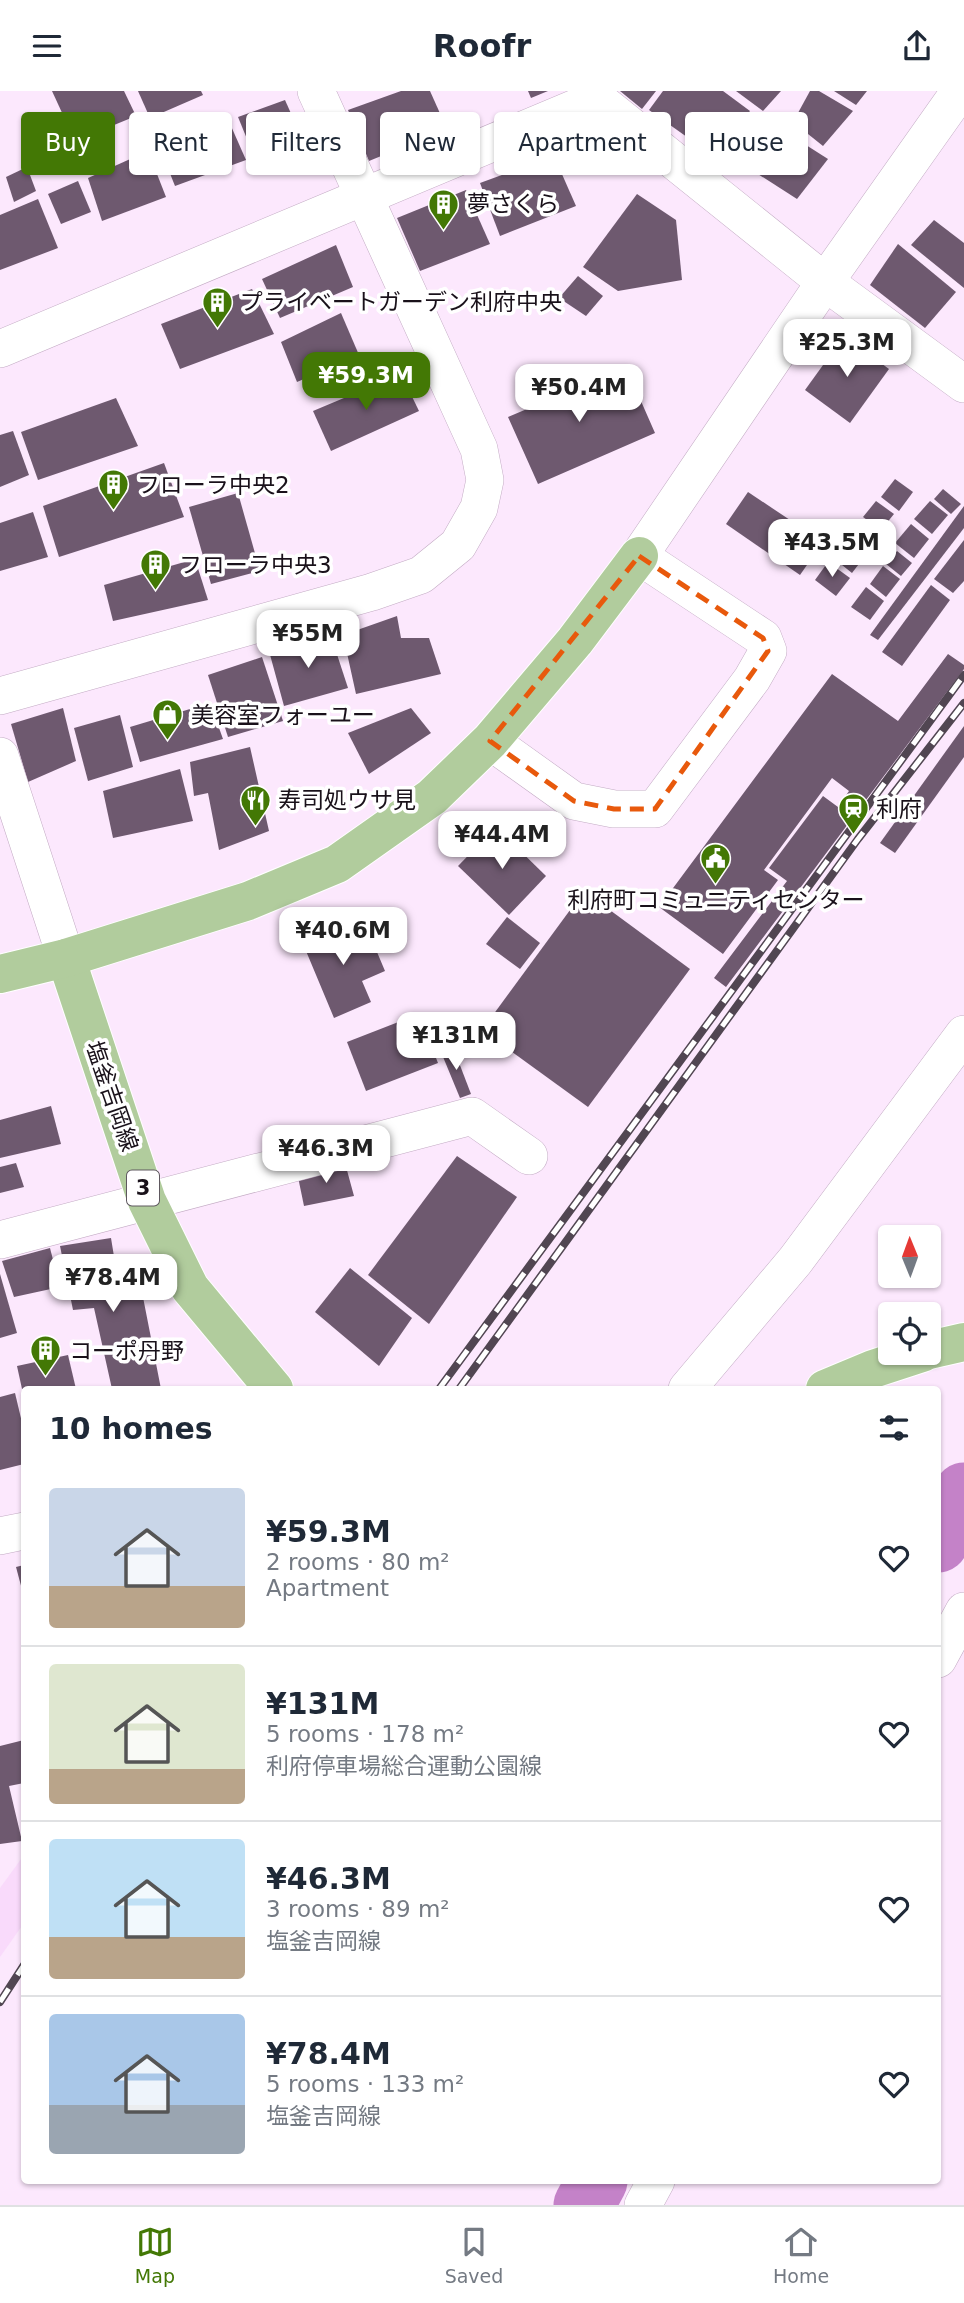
<!DOCTYPE html>
<meta charset="utf-8">
<style>
:root{--surface:#fff;--page:#f6f6f7;--text:#1f2937;--muted:#747a83;--line:#e0e1e3;--accent:#437805}
body{margin:0;font-family:"DejaVu Sans","Noto Sans JP",sans-serif;background:var(--page);color:var(--text);height:100vh;display:flex;flex-direction:column;font-size:26px;white-space:nowrap}
*{box-sizing:border-box;margin:0}
p{font-size:23px;color:var(--muted)}
.icon{flex:none;width:38px;height:38px;fill:none;stroke:currentColor;stroke-width:2;stroke-linecap:round;stroke-linejoin:round}
.map{position:relative;flex:1;overflow:hidden}
.drawer{position:absolute;left:21px;top:1295px;width:920px;height:798px;display:flex;flex-direction:column;background:var(--surface);border-radius:7px;box-shadow:0 2px 5px #0004}
.drawer>*{flex:none}
.hud{position:absolute;left:21px;top:21px;width:922px;height:63px;display:flex;gap:14px}
.needle{width:46px;rotate:359deg}
.controls{position:absolute;left:878px;top:1134px;display:grid;gap:14px}
.controls a{display:grid;place-items:center;width:63px;height:63px;border-radius:7px;background:var(--surface);box-shadow:0 2px 5px #0004;font-size:35px}
.price{position:absolute;translate:-50% -60px;padding:0 16px;border-radius:14px;background:#fff;color:#222;font-size:23px;line-height:46px;filter:drop-shadow(0 2px 4px #0008)}
.price::after{content:'';position:absolute;left:50%;top:42px;width:21px;height:16px;margin-left:-10px;background:inherit;clip-path:polygon(0 0,100% 0,50% 100%)}
.price.active{background:var(--accent);color:#fff}
ul{padding:0;list-style:none}
li{display:flex;align-items:center;gap:21px;height:175px;padding:0 28px}
li+li{border-top:2px solid var(--line)}
li span{display:grid;place-items:center;flex:none;width:196px;height:140px;border-radius:7px;color:#555}
li>.icon{margin-inline-start:auto}
span .icon{width:84px;height:84px;fill:#fffc;stroke-width:1}
li b{font-size:30px}
h2{display:flex;justify-content:space-between;align-items:center;height:84px;padding:0 28px;font-size:30px}
.tag{padding:0 24px;border-radius:7px;background:var(--surface);box-shadow:0 2px 5px #0004;font-size:24px;line-height:63px}
.tag.active{background:var(--accent);color:#fff}
header{display:flex;justify-content:space-between;align-items:center;height:91px;padding:0 28px;background:var(--surface);font-size:32px;font-weight:700}
.menu{display:flex;justify-content:space-around;align-items:center;height:98px;border-top:2px solid var(--line);background:var(--surface);font-size:19px;color:var(--muted)}
.menu a{display:grid;justify-items:center;gap:4px}
.menu .active{color:var(--accent)}
.map>svg:first-child{display:block}
.built{fill:#f9dafb}
.lines{fill:none;stroke-linecap:round;stroke-linejoin:round}
.river{stroke:#c482c8;stroke-width:61}
.building{fill:#6e596f}
.minor-casing{stroke:#c3abc4;stroke-width:38}
.major-casing{stroke:#fff;stroke-width:40}
.minor{stroke:#fff;stroke-width:37}
.major{stroke:#b1cc9d;stroke-width:38}
.rail-casing{stroke:#514652;stroke-width:8}
.rail{stroke:#fff;stroke-width:5;stroke-dasharray:16;stroke-linecap:butt}
.marked{fill:none;stroke:#e8590c;stroke-width:5;stroke-dasharray:14 9;stroke-linejoin:round}
.labels{text-anchor:middle;stroke-width:7;stroke-linejoin:round;paint-order:stroke}
.shield{fill:#fff;stroke:#5e585f;stroke-width:2}
.shield-label{font-size:21px;font-weight:bold;fill:#19111a}
.poi-label{font-size:23px;fill:#19111a;stroke:#fff;text-anchor:start}
.street-label{font-size:23px;fill:#19111a;stroke:#fff}
</style>
<header><svg class="icon" aria-label="menu" viewBox="0 0 24 24"><path d="M4 6h16M4 12h16M4 18h16"/></svg>Roofr<svg class="icon" aria-label="share" viewBox="0 0 24 24"><path d="M12 15V3M7 8l5-5 5 5M5 13v7h14v-7"/></svg></header>
<div class="map">
<svg width="964" height="2114" viewBox="0 0 964 2114">
<rect width="100%" height="100%" fill="#fce8fd"/>
<!-- built -->
<path class="built" d="M24 1764V1832L0 1866V1797Z"/>
<g class="lines">
<!-- river -->
<g class="river">
<path d="M938 1451 964 1402"/>
<path d="M584 2114 597 2090"/>
</g>
</g>
<!-- building -->
<g class="building">
<path d="M52 0H124L136 25 75 50Z"/>
<path d="M138 0H201L203 4 150 27Z"/>
<path d="M401 0H430L447 38 369 70 348 19Z"/>
<path d="M528 0H548L531 7Z"/>
<path d="M620 0H656L642 18Z"/>
<path d="M663 0H723L750 20 715 66 649 19Z"/>
<path d="M736 0H781L763 20Z"/>
<path d="M810 0H819L853 20 823 55 793 31Z"/>
<path d="M834 0H867L856 14Z"/>
<path d="M285 9 301 45 254 65 238 26Z"/>
<path d="M227 26 246 69 175 95 159 55Z"/>
<path d="M773 33 828 68 797 108 747 76Z"/>
<path d="M148 60 166 106 102 130 88 87Z"/>
<path d="M554 65 576 115 500 145 480 92Z"/>
<path d="M27 76 36 100 14 111 6 86Z"/>
<path d="M78 90 91 121 61 133 48 103Z"/>
<path d="M466 99 490 153 420 180 397 127Z"/>
<path d="M637 103 676 129 682 189 618 200 583 176Z"/>
<path d="M38 108 58 157 0 179V124Z"/>
<path d="M934 129 964 152V197L911 154Z"/>
<path d="M898 153 956 201 925 237 870 194Z"/>
<path d="M336 154 353 196 280 227 262 188Z"/>
<path d="M578 185 603 205 586 225 559 207Z"/>
<path d="M252 198 274 243 180 278 161 233Z"/>
<path d="M341 222 359 264 297 291 281 251Z"/>
<path d="M844 245 889 278 850 332 805 299Z"/>
<path d="M626 276 655 342 538 393 508 326 534 315 525 294 547 285 556 307Z"/>
<path d="M401 283 419 320 331 360 313 320Z"/>
<path d="M116 307 138 355 38 389 21 341Z"/>
<path d="M13 340 29 384 0 396V344Z"/>
<path d="M164 372 184 426 59 466 43 415Z"/>
<path d="M895 388 913 401 899 420 881 406Z"/>
<path d="M943 398 961 413 951 423 934 408Z"/>
<path d="M748 401 823 451 800 484 726 433Z"/>
<path d="M238 402 260 480 211 493 189 416Z"/>
<path d="M876 410 894 423 881 439 863 426Z"/>
<path d="M930 410 948 424 932 443 914 428Z"/>
<path d="M964 415V437L878 549 870 544Z"/>
<path d="M33 421 48 466 0 480V432Z"/>
<path d="M861 429 879 443 866 460 848 446Z"/>
<path d="M911 433 929 448 914 467 895 452Z"/>
<path d="M845 449 865 465 852 482 832 466Z"/>
<path d="M964 449V490L953 502 934 488Z"/>
<path d="M897 460 912 472 901 485 886 473Z"/>
<path d="M195 468 208 509 113 530 104 494Z"/>
<path d="M828 471 850 487 836 505 815 489Z"/>
<path d="M883 475 900 488 886 506 870 493Z"/>
<path d="M931 494 950 509 902 575 882 561Z"/>
<path d="M866 496 884 510 870 529 851 516Z"/>
<path d="M397 525 401 547H429L441 583 356 603 343 544Z"/>
<path d="M331 545 348 597 284 615 269 560Z"/>
<path d="M948 563 964 574V578L726 896 714 887 787 790 769 777 823 705 838 716 849 700 832 687 764 779 778 789 723 863 659 816 832 583 898 630Z"/>
<path d="M262 566 283 630 228 646 208 584Z"/>
<path d="M210 612 223 648 140 671 130 636Z"/>
<path d="M63 617 76 670 28 691 11 633Z"/>
<path d="M411 617 431 642 369 683 348 642Z"/>
<path d="M120 624 133 676 88 690 74 637Z"/>
<path d="M964 635V666L895 762 880 752Z"/>
<path d="M250 656 269 740 219 759 208 702 194 705 190 671Z"/>
<path d="M180 678 193 730 113 747 103 700Z"/>
<path d="M496 736 546 785 509 824 458 775Z"/>
<path d="M584 800 690 878 588 1016 482 939Z"/>
<path d="M507 826 540 852 520 878 486 853Z"/>
<path d="M341 830 350 850 369 842 385 880 362 890 371 911 334 927 301 848Z"/>
<path d="M419 923 438 972 366 1000 347 951Z"/>
<path d="M453 956 471 1003 460 1007 441 961Z"/>
<path d="M51 1015 61 1053 0 1067V1029Z"/>
<path d="M457 1065 517 1106 429 1233 368 1184Z"/>
<path d="M16 1072 24 1096 0 1102V1076Z"/>
<path d="M345 1072 354 1105 304 1115 298 1086Z"/>
<path d="M111 1147 119 1196H141L161 1298H112L94 1217 73 1219 60 1155Z"/>
<path d="M50 1157 60 1196 14 1206 2 1170Z"/>
<path d="M350 1177 412 1227 379 1275 315 1221Z"/>
<path d="M0 1183 17 1242 0 1247Z"/>
<path d="M68 1264 76 1298H22L17 1275Z"/>
<path d="M15 1302 24 1340V1373L0 1379V1306Z"/>
<path d="M24 1474V1506L16 1476Z"/>
<path d="M24 1649V1692L9 1695 22 1750 0 1753V1655Z"/>
</g>
<g class="lines">
<defs>
<g id="minor">
<path d="M0 258 597 8 825 191 964 293"/>
<path d="M0 605 372 501 421 484 458 454 479 417 485 389 479 358 316 0"/>
<path d="M490 650 574 710 614 718H655L752 588 768 560 763 547 639 465 825 191 960 0"/>
<path d="M0 665 66 867"/>
<path d="M0 1149 472 1025 529 1065"/>
<path d="M687 1298 795 1170 964 943"/>
<path d="M0 1445 24 1440"/>
<path d="M938 1568 964 1520"/>
<path d="M643 2114 656 2090"/>
</g>
<g id="major">
<path d="M66 867 147 1110 190 1197 274 1298"/>
<path d="M0 883 66 867 248 810 337 773 432 706 490 650 575 550 639 465"/>
<path d="M929 1259 964 1251"/>
<path d="M825 1298 873 1278 922 1262"/>
</g>
</defs>
<!-- minor casing -->
<use href="#minor" class="minor-casing"/>
<!-- major casing -->
<use href="#major" class="major-casing"/>
<!-- minor -->
<use href="#minor" class="minor"/>
<!-- major -->
<use href="#major" class="major"/>
<defs>
<g id="rail">
<path d="M439 1298 964 584"/>
<path d="M459 1298 858 748 964 612"/>
<path d="M0 1911 24 1874"/>
</g>
</defs>
<!-- rail casing -->
<use href="#rail" class="rail-casing"/>
<!-- rail -->
<use href="#rail" class="rail"/>
</g>
<!-- marked area -->
<path class="marked" d="M639 465 763 547 768 560 655 718H614L574 710 490 650Z"/>
<!-- icons -->
<defs>
<symbol id="building-pin" viewBox="-11 -11 22 30"><path d="M0 17L-7.5 6A9.5 9.5 0 1 1 7.5 6Z" fill="#437805" stroke="#fff"/><path d="M-4-6H4V6H1V3H-1V6H-4ZM-2.5-4.3h1.7v1.8h-1.7ZM.8-4.3h1.7v1.8H.8ZM-2.5-1h1.7V.8h-1.7ZM.8-1h1.7V.8H.8Z" fill="#fff"/></symbol>
<symbol id="shop-pin" viewBox="-11 -11 22 30"><path d="M0 17L-7.5 6A9.5 9.5 0 1 1 7.5 6Z" fill="#437805" stroke="#fff"/><path d="M-5-2.5h2.3a2.7 3.5 0 0 1 5.4 0H5L5.5 6h-11ZM-1.5-2.5h3a1.5 2.3 0 0 0-3 0Z" fill="#fff"/></symbol>
<symbol id="restaurant-pin" viewBox="-11 -11 22 30"><path d="M0 17L-7.5 6A9.5 9.5 0 1 1 7.5 6Z" fill="#437805" stroke="#fff"/><path d="M-5-6h1v4h1v-4h1v4h1v-4h1v5L-1.5 .5V6h-2V.5L-5-1ZM5-6V6H3V1.5H1.5Q1.5-4 5-6Z" fill="#fff"/></symbol>
<symbol id="station-pin" viewBox="-11 -11 22 30"><path d="M0 17L-7.5 6A9.5 9.5 0 1 1 7.5 6Z" fill="#437805" stroke="#fff"/><path d="M-3-6H3Q5-6 5-4V2Q5 4 3 4L4.5 6H3L1.5 4h-3L-3 6H-4.5L-3 4Q-5 4-5 2V-4Q-5-6-3-6ZM-3.5-4v3h7v-3ZM-3.5 1v1.5H-2V1ZM2 1v1.5H3.5V1Z" fill="#fff"/></symbol>
<symbol id="civic-pin" viewBox="-11 -11 22 30"><path d="M0 17L-7.5 6A9.5 9.5 0 1 1 7.5 6Z" fill="#437805" stroke="#fff"/><path d="M-.6-6.5H3V-4.5H.6V-3L4-1V1h2V6H-6V1h2V-1L-.6-3ZM-1.2 2.5V6h2.4V2.5Z" fill="#fff"/></symbol>
</defs>
<g fill-rule="evenodd">
<use href="#building-pin" x="426" y="96" width="35" height="47"/>
<use href="#building-pin" x="200" y="194" width="35" height="47"/>
<use href="#building-pin" x="96" y="376" width="35" height="47"/>
<use href="#building-pin" x="138" y="456" width="35" height="47"/>
<use href="#shop-pin" x="150" y="606" width="35" height="47"/>
<use href="#restaurant-pin" x="238" y="692" width="35" height="47"/>
<use href="#station-pin" x="836" y="700" width="35" height="47"/>
<use href="#civic-pin" x="698" y="750" width="35" height="47"/>
<use href="#building-pin" x="28" y="1242" width="35" height="47"/>
</g>
<g class="labels">
<!-- shield labels -->
<rect class="shield" x="127" y="1079.5" width="32" height="35" rx="5"/>
<g class="shield-label">
<text x="143" y="1104">3</text>
</g>
<!-- poi labels -->
<g class="poi-label">
<text x="467" y="121">夢さくら</text>
<text x="240" y="219">プライベートガーデン利府中央</text>
<text x="137" y="402">フローラ中央2</text>
<text x="179" y="482">フローラ中央3</text>
<text x="191" y="632">美容室フォーユー</text>
<text x="278" y="717">寿司処ウサ見</text>
<text x="876" y="726">利府</text>
<text x="716" y="817" text-anchor="middle">利府町コミュニティセンター</text>
<text x="69" y="1268">コーポ丹野</text>
</g>
<!-- street labels -->
<g class="street-label">
<text transform="translate(112 1005) rotate(71)" y="8">塩釜吉岡線</text>
</g>
</g>
</svg>
<div class="controls">
<a><svg class="needle" viewBox="-14 -14 28 28"><path d="M0-13l5 13h-10z" fill="#e53935"/><path d="M0 13l5-13h-10z" fill="#747a83"/></svg></a>
<a><svg class="icon" aria-label="locate" viewBox="0 0 24 24"><circle cx="12" cy="12" r="6"/><path d="M12 2v4M12 18v4M2 12h4M18 12h4"/></svg></a>
</div>
<b class="price" style="left:847px;top:288px">¥25.3M</b>
<b class="price active" style="left:366px;top:321px">¥59.3M</b>
<b class="price" style="left:579px;top:333px">¥50.4M</b>
<b class="price" style="left:832px;top:488px">¥43.5M</b>
<b class="price" style="left:308px;top:579px">¥55M</b>
<b class="price" style="left:502px;top:780px">¥44.4M</b>
<b class="price" style="left:343px;top:876px">¥40.6M</b>
<b class="price" style="left:456px;top:981px">¥131M</b>
<b class="price" style="left:326px;top:1094px">¥46.3M</b>
<b class="price" style="left:113px;top:1223px">¥78.4M</b>
<div class="hud">
<a class="tag active">Buy</a>
<a class="tag">Rent</a>
<a class="tag">Filters</a>
<a class="tag">New</a>
<a class="tag">Apartment</a>
<a class="tag">House</a>
</div>
<section class="drawer">
<h2>10 homes<svg class="icon" aria-label="filters" viewBox="0 0 24 24"><path d="M4 7h16M4 17h16"/><circle cx="9" cy="7" r="2"/><circle cx="15" cy="17" r="2"/></svg></h2>
<ul>
<li><span style="background:linear-gradient(#c9d6e8 70%,#b9a48a 0)"><svg class="icon" aria-label="home" viewBox="0 0 24 24"><path d="M3 11l9-7 9 7M6 9v11h12V9"/></svg></span><div><b>¥59.3M</b><p>2 rooms · 80 m²</p><p>Apartment</p></div><svg class="icon" aria-label="heart" viewBox="0 0 24 24"><path d="M12 20l-8-8c-3-5 5-10 8-4 3-6 11-1 8 4z"/></svg></li>
<li><span style="background:linear-gradient(#dfe7d0 75%,#b9a48a 0)"><svg class="icon" aria-label="home" viewBox="0 0 24 24"><path d="M3 11l9-7 9 7M6 9v11h12V9"/></svg></span><div><b>¥131M</b><p>5 rooms · 178 m²</p><p>利府停車場総合運動公園線</p></div><svg class="icon" aria-label="heart" viewBox="0 0 24 24"><path d="M12 20l-8-8c-3-5 5-10 8-4 3-6 11-1 8 4z"/></svg></li>
<li><span style="background:linear-gradient(#bfe0f5 70%,#b9a48a 0)"><svg class="icon" aria-label="home" viewBox="0 0 24 24"><path d="M3 11l9-7 9 7M6 9v11h12V9"/></svg></span><div><b>¥46.3M</b><p>3 rooms · 89 m²</p><p>塩釜吉岡線</p></div><svg class="icon" aria-label="heart" viewBox="0 0 24 24"><path d="M12 20l-8-8c-3-5 5-10 8-4 3-6 11-1 8 4z"/></svg></li>
<li><span style="background:linear-gradient(#a9c7e8 65%,#9aa5b1 0)"><svg class="icon" aria-label="home" viewBox="0 0 24 24"><path d="M3 11l9-7 9 7M6 9v11h12V9"/></svg></span><div><b>¥78.4M</b><p>5 rooms · 133 m²</p><p>塩釜吉岡線</p></div><svg class="icon" aria-label="heart" viewBox="0 0 24 24"><path d="M12 20l-8-8c-3-5 5-10 8-4 3-6 11-1 8 4z"/></svg></li>
</ul>
</section>
</div>
<nav class="menu">
<a class="active"><svg class="icon" aria-label="map" viewBox="0 0 24 24"><path d="M3 6l6-2 6 2 6-2v14l-6 2-6-2-6 2zM9 4v14M15 6v14"/></svg>Map</a>
<a><svg class="icon" aria-label="saved" viewBox="0 0 24 24"><path d="M7 4h10v16l-5-4-5 4z"/></svg>Saved</a>
<a><svg class="icon" aria-label="home" viewBox="0 0 24 24"><path d="M3 11l9-7 9 7M6 9v11h12V9"/></svg>Home</a>
</nav>
